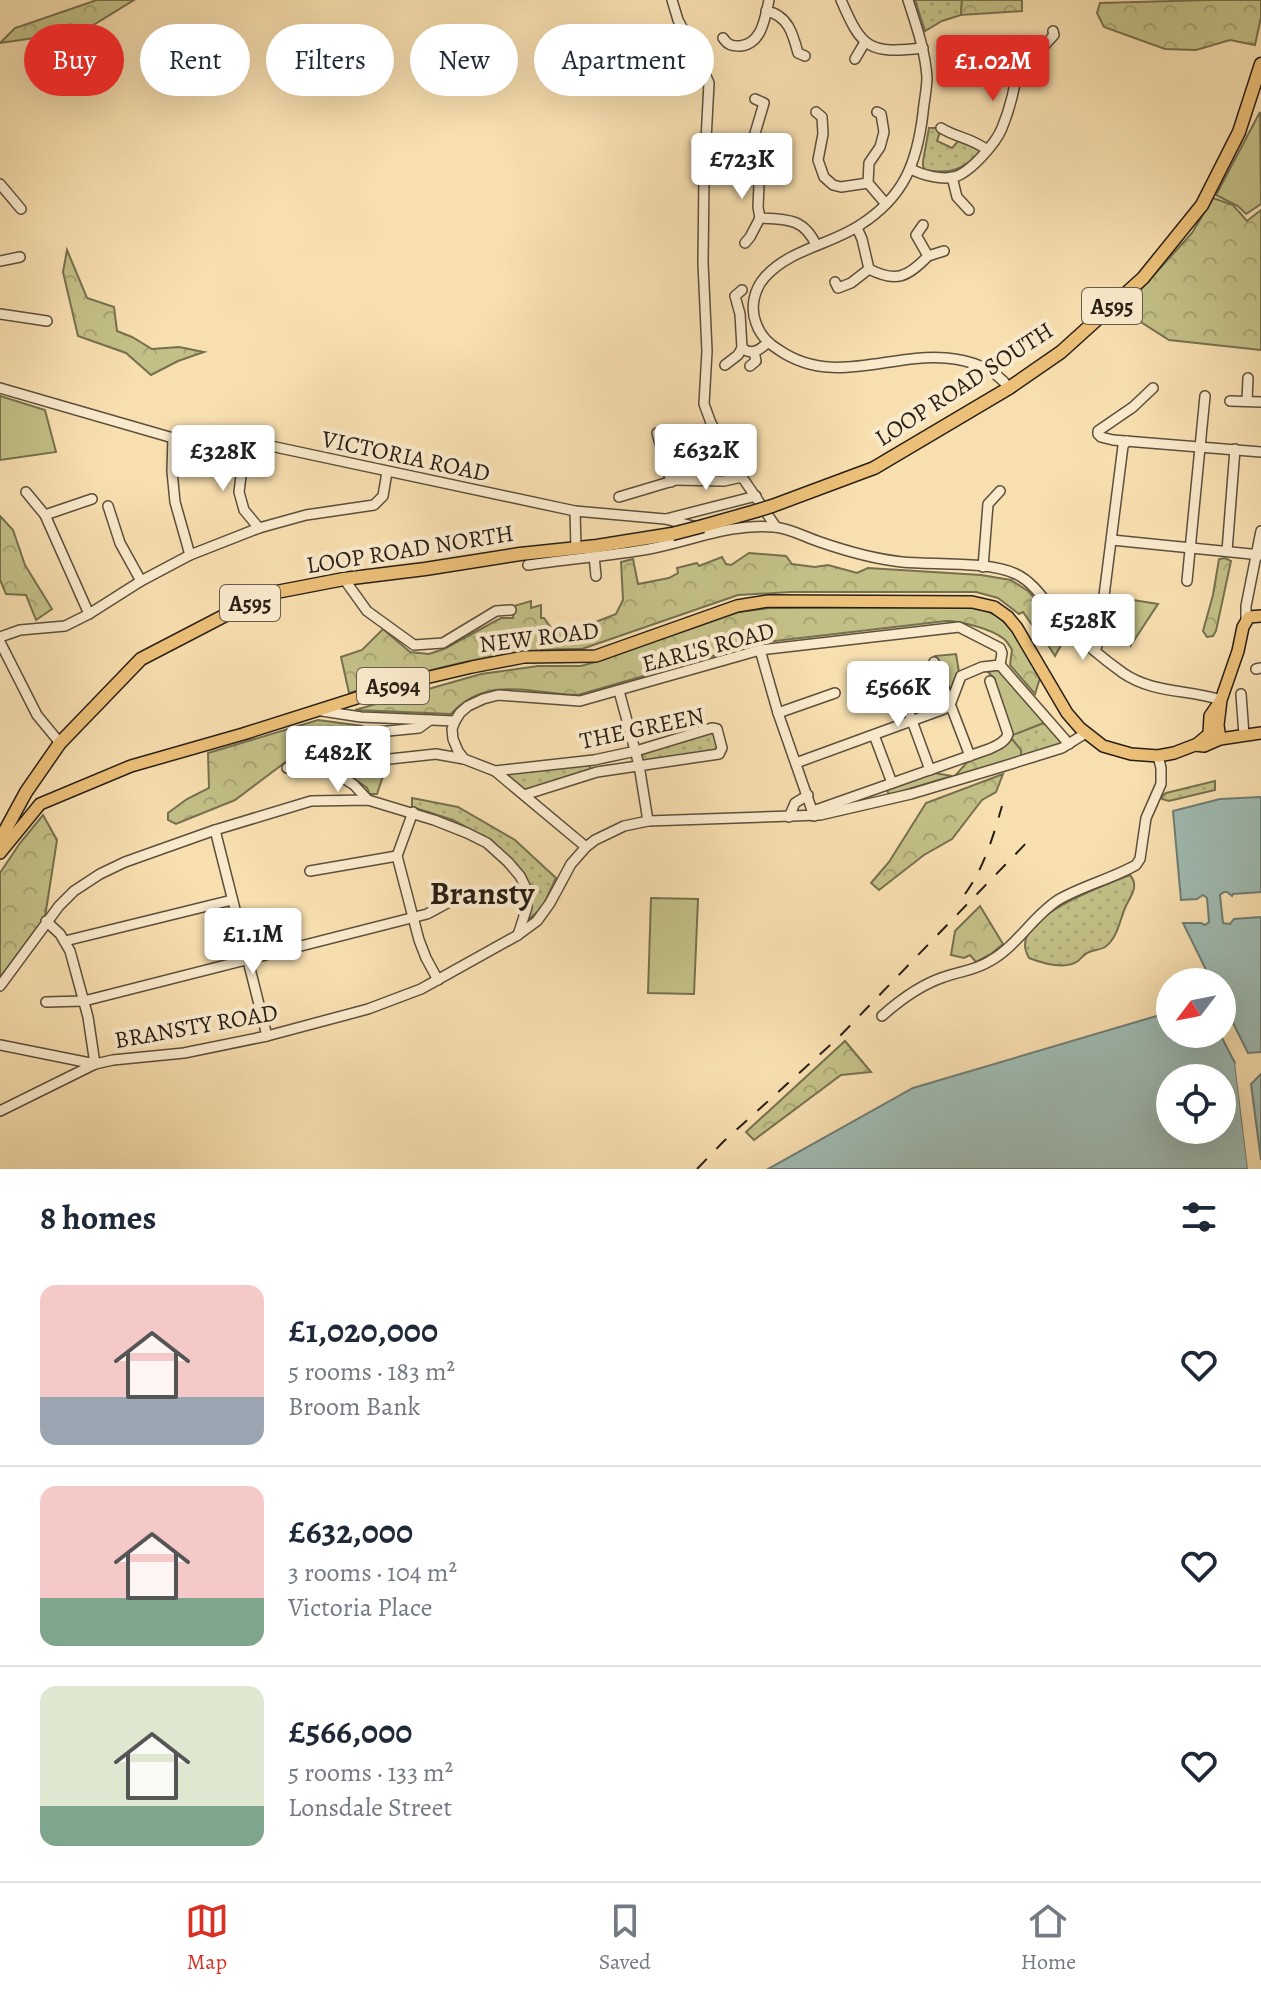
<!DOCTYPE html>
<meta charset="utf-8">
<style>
:root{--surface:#fff;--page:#f6f6f7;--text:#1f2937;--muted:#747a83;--line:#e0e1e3;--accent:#d93025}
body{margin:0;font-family:Alegreya,serif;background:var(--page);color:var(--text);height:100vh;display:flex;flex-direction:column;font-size:30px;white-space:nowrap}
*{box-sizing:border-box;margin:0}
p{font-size:26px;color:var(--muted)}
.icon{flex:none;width:44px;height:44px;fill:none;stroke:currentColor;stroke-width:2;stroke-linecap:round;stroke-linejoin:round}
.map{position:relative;height:1169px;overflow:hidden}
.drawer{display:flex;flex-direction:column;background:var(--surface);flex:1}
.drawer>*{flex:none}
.guide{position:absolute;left:24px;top:24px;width:800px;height:72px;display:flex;gap:16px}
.needle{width:52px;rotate:238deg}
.fabs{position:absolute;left:1156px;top:968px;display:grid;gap:16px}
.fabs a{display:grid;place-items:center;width:80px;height:80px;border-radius:50%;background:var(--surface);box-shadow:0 8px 32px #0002;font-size:40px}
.price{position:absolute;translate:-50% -68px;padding:0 18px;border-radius:8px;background:#fff;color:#222;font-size:26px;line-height:52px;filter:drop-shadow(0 2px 4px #0008)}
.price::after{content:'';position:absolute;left:50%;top:48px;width:24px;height:18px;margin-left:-12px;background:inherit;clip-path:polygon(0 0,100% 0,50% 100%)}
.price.current{background:var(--accent);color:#fff}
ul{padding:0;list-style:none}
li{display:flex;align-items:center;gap:24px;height:200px;padding:0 40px}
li+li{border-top:2px solid var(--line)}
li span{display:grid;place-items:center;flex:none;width:224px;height:160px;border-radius:16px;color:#555}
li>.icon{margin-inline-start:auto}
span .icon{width:96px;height:96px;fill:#fffc;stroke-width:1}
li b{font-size:34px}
h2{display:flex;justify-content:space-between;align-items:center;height:96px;padding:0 40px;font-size:34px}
.tag{padding:0 28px;border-radius:36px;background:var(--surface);box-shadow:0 8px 32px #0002;font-size:28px;line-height:72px}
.tag.current{background:var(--accent);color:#fff}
.tab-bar{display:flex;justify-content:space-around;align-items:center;height:112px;border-top:2px solid var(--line);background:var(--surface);font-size:22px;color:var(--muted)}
.tab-bar a{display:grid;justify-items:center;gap:4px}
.tab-bar .current{color:var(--accent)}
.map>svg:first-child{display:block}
.grass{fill:url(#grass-dots);stroke:#76704e;stroke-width:2}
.forest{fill:url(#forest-crowns);stroke:#76704e;stroke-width:2}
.green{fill:#c3c087;stroke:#76704e;stroke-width:2}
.water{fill:#9fbbb2;stroke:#6f7d74;stroke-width:2;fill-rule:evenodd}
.pier{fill:#f8dfb0}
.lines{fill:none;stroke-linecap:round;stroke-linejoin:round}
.minor-casing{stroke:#5c4f3c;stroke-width:12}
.major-casing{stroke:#281f16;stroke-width:14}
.highway-casing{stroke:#281f16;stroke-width:15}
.minor{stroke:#faeacc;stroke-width:9}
.major{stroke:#ecc078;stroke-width:11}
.highway{stroke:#ecc078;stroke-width:12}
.rail{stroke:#281f16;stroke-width:2;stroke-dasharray:14 14;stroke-linecap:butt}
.highway-bridge-casing{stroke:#281f16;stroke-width:15;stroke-linecap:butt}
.highway-bridge{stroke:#ecc078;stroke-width:12}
.labels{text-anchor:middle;stroke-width:8;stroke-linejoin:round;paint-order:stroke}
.shield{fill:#faeacc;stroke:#675c4d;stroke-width:2}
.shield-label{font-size:22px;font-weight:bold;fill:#281f16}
.street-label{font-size:24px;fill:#281f16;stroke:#faeacc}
.district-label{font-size:32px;font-weight:bold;fill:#281f16;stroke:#faeacc}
</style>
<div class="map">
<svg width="1261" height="1169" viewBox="0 0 1261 1169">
<defs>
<pattern id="grass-dots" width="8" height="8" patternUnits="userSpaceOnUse" patternTransform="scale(2)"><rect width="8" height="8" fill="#c3c087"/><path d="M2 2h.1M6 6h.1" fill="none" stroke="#a8a574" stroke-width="1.8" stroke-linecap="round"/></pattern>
<pattern id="forest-crowns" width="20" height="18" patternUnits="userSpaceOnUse" patternTransform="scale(2)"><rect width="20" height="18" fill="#c3c087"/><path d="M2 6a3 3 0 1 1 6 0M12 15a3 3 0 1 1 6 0" fill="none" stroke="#a8a574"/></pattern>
</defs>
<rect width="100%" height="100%" fill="#f8dfb0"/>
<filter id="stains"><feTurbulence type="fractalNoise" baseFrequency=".0025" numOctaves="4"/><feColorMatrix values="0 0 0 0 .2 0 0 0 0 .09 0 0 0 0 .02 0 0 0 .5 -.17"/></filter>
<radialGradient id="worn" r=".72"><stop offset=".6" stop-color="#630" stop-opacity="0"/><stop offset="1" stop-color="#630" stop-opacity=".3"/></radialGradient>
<!-- grass -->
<g class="grass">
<path d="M915 0H962L961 15 942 21 925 31Z"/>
<path d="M929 128H937L940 132 937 141 952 148 959 140 970 142 982 152C962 169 952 175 925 170L923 166V161Z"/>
<path d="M1046 722 1062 742 1061 744 1021 757 1002 747 1010 735Z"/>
<path d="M710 732 714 734 718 748 717 751 642 761 640 753Z"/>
<path d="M589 763 591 771 525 792 501 773Z"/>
<path d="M1215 781V790L1169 801 1162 799V796L1166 793Z"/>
<path d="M412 798 458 807 515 840 556 878 542 908 528 920 532 899 525 877 492 841 453 820 412 807Z"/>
<path d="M1130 875C1140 887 1130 896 1125 908 1120 920 1117 939 1105 947 1100 950 1092 950 1087 953 1083 955 1081 959 1078 961 1065 970 1042 963 1029 958 1028 956 1025 949 1025 946 1023 914 1105 885 1130 875Z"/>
</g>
<!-- forest -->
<g class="forest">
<path d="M97 0H134L90 27 62 34 0 43 15 28Z"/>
<path d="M962 0H1022V11L961 15Z"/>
<path d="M1209 0H1261V17L1255 45 1230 40 1196 50 1165 49 1104 27 1097 13 1100 3Z"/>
<path d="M1213 198 1233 205 1247 221 1261 210V350L1169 340 1122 310 1192 233Z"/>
<path d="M67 250 87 298 114 307 117 331 132 337 152 349 179 347 204 352 178 361 151 375 126 353 78 336 63 272Z"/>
<path d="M0 516 13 530 25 565 52 609 36 620 26 595 6 594 0 580Z"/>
<path d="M749 553 786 556 792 564 815 567 828 565 857 573 868 568 981 575 1011 580 1028 591 1041 605 1051 621 1047 625 1061 645 1055 656 1039 631 1037 632 1023 612 1019 614 998 598 976 592H791L738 595 582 649C502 647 424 672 349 693L341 657 362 650 383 629 410 652 429 654 444 649 501 618H513L514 606 531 601V608L541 605V618H544L552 629H578L616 614 623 600 621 562 633 559 638 584 669 578 678 573 677 568 697 563 699 566 722 557 726 564 731 565Z"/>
<path d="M1225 558 1231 561 1216 631 1213 636 1207 637 1203 631 1213 595 1219 559Z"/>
<path d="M979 607 997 616 1011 628 1040 678 1035 694 1010 665 1012 650C1011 648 1006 640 1004 639 992 629 961 621 946 621L758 643 578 695C532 694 488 674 451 714L355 710 481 674 538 666H581L595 662 739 612 769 608Z"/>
<path d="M318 720 363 726 354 727 319 737 235 800 176 824 168 820V813L187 799 209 788 208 753Z"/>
<path d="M1012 739 1021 750V757L954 777 969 760 1002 747Z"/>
<path d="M386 767 377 794H370L367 788 347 773Z"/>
<path d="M1003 774 996 792 982 800 952 839 924 855 879 890 871 883 889 862 926 803Z"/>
<path d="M43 815 57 840 45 917 0 978V873L20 843Z"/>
<path d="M980 906 1003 944 991 954 976 962 970 955 964 958 951 955 955 931Z"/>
<path d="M845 1041 871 1072 841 1075 754 1140 746 1132Z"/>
</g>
<!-- green -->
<g class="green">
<path d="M1260 112 1261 204 1246 214 1238 206 1216 195Z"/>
<path d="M0 396 45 410 56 452 0 460Z"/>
<path d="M1133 600 1158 604 1131 645Z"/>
<path d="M956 654 959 672 953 683 950 696 935 656Z"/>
<path d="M999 669 1046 722 1013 735 995 684V679L988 672Z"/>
<path d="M934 773 952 776 889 795 887 790Z"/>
<path d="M651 898 698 899 694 994 648 993Z"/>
</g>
<!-- water -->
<g class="water">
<path d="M1261 797V892L1233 894 1232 896 1227 892H1224L1220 895 1223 923 1230 924 1234 919 1261 917V1052L1248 1053 1222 1001V982H1212L1183 923H1201L1205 925 1209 922 1207 898 1203 895 1197 899 1181 900 1173 811 1220 799Z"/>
<path d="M1170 1012V1034H1220L1235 1063 1248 1169H768L913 1088ZM1170 1078H1222V1130H1170Z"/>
<path d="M1261 1074V1160L1251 1084Z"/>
</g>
<!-- pier -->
<path class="pier" d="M1235 1063 1240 1069 1252 1169H1248Z"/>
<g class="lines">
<defs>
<g id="minor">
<path d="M672 0 678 20 697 55 709 83 704 178 703 263 707 351 704 404 711 423 742 477 776 527"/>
<path d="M841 0C862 49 869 54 923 48"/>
<path d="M908 0C916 25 925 50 927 77 927 89 924 101 923 113 917 163 904 197 860 225 830 245 790 249 765 277 754 289 750 308 756 323 760 335 769 344 779 350 833 387 889 353 946 358 969 360 995 368 1009 388"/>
<path d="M766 11C788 15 793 34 798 53L805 56"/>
<path d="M723 38C728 45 731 46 740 46 762 44 765 18 769 0"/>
<path d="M855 59 865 42"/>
<path d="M1019 60 1044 46 1054 35 1053 31"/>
<path d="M755 99 764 103 753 140 751 157 759 184 758 207 760 218C786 219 804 218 816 245"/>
<path d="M816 112 822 117 823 134 818 160 824 177 833 185 841 187 868 183"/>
<path d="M877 112 881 114 884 132 880 147 869 163 868 183 886 204"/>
<path d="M941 128C957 138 972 138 987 150"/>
<path d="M911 169C922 175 941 180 954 177 970 173 996 143 1002 128 1011 106 1016 83 1019 60L1006 48H994L975 56 960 55 956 47"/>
<path d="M952 177 957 197 969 210"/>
<path d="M0 184 21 209"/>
<path d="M857 228 862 239 869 269C896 283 908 277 928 256L916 235 923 225"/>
<path d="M745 243 750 237 760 218"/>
<path d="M928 256 944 251"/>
<path d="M0 261 20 257"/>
<path d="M835 282 838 288 851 283 869 269"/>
<path d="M742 290 735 296 740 314 742 348C752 356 760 350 768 342"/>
<path d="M0 314 47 321"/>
<path d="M725 365 738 355 742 348"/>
<path d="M750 366 756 361 754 352"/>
<path d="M0 388 173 438 266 445 575 511 665 519 697 527"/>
<path d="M1153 388 1133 407 1098 431V434L1101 437 1113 440 1261 452"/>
<path d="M1230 401 1261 402"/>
<path d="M1247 401 1248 378"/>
<path d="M657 433 671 482"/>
<path d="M173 438 172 471 175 502 190 555"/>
<path d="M245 444 239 492 244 510 259 528"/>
<path d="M676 480 724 481 742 477"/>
<path d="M26 492 45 515 89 614"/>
<path d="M619 497 676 480 727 448"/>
<path d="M108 506 120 543 141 581"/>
<path d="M575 511 576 548"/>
<path d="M45 515 92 499"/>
<path d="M666 519 756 496"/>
<path d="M1112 540 1261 555"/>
<path d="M1227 551 1235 449"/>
<path d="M594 556 596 576"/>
<path d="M528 565C568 559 609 556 649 549 691 541 730 523 774 527 789 528 805 537 820 542 846 551 874 559 902 562 933 565 989 561 1016 574 1036 583 1048 607 1063 622 1081 640 1102 658 1123 673 1154 694 1188 689 1221 700"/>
<path d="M983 567 988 504 1000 491"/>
<path d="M344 579 367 611 414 645 443 643 496 611 511 610"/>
<path d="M1187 581 1205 396"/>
<path d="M1246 621V606L1261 531"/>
<path d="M0 637 20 630 65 626 89 614 141 581 190 555 259 528 306 515 374 505 383 496 387 472"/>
<path d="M0 642 37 715 60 743"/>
<path d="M760 650 778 713 814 816"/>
<path d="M1095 651 1098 643 1123 446 1127 441"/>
<path d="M934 662 970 756"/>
<path d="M1256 669 1261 668"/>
<path d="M896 677 930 770"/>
<path d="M619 691 639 765 648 821"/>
<path d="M1241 694 1244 735"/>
<path d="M950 705 961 676 982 667 1000 665 1069 744"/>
<path d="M322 711 361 717 455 721"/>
<path d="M778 713 835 693"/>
<path d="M874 735 892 783"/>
<path d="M464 759 458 751 453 739 452 729 455 721 460 713 468 706 483 699 498 695 580 701 760 650 959 627 1000 648 1002 653 1000 665"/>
<path d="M796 763 944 709 950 705"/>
<path d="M325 766 354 785 368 800"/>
<path d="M287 768 325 766 436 754 464 759 495 771 586 847"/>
<path d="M301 768 303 758 324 744 357 734 419 728 430 720"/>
<path d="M495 771 594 760 636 751 712 728 717 729 722 748 719 754 597 772 524 795"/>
<path d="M813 811 989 749C996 746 1006 742 1008 734L990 681"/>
<path d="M413 812 397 856 419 940 426 958 438 980"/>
<path d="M789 817 795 803 808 795"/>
<path d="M215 830 267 1036"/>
<path d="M310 871 397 856"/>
<path d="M46 921 60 934 70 951 88 1017 95 1064"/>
<path d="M65 941 232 900"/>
<path d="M0 986 59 906 74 891 100 874 125 862 215 830 311 801 368 800 434 820 467 833 487 843 508 862 520 876 526 888 527 907 518 935"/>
<path d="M46 1002 84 1001 427 914 453 900"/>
<path d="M882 1016C901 999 920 985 944 977 960 971 974 971 990 961 1017 946 1032 917 1058 900 1082 886 1111 879 1136 865L1140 859 1146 818 1161 784V768L1158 756"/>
<path d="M0 1045 95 1064"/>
<path d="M0 1111 95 1064 113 1060 184 1053 267 1036 368 1009 421 989 518 935 537 921 550 903 571 864 586 847 595 840 624 826 648 821 820 815 911 794 1001 767 1062 748 1086 733"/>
</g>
<g id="major">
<path d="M1220 739 1218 725 1221 700 1238 651 1243 627 1249 617 1261 616"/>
<path d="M1196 745 1209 734 1210 716 1219 703"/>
<path d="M0 853 40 804 131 766 243 734 404 683 472 667 524 657 596 656 737 606 768 601 972 602 994 607 1008 617 1017 628 1067 713 1080 728 1103 746 1131 754 1158 756 1174 753 1195 745 1204 746 1220 739 1261 733"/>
</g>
<g id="highway">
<path d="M772 506 874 468 1009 388 1061 352 1143 278 1202 205 1239 132 1261 64"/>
<path d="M703 526 756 511"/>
<path d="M0 840 26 792 60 743 141 659 266 594 344 579 425 569 520 554 597 546 672 534"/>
</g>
</defs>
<!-- minor casing -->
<use href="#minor" class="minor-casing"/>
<!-- major casing -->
<use href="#major" class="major-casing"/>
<!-- highway casing -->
<use href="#highway" class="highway-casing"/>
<!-- minor -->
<use href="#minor" class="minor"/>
<!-- major -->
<use href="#major" class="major"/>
<!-- highway -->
<use href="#highway" class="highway"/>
<!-- rail -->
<g class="rail">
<path d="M965 894C984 868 993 837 1002 806"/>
<path d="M697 1169 724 1141 838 1038 1033 836"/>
</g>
<defs>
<g id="highway-bridge">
<path d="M756 511 772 506"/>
<path d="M672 534 703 526"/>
</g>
</defs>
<!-- highway-bridge casing -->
<use href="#highway-bridge" class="highway-bridge-casing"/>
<!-- highway-bridge -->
<use href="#highway-bridge" class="highway-bridge"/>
</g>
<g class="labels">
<!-- shield labels -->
<g class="shield">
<rect x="1082" y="288" width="60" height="36" rx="6"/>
<rect x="220" y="585" width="60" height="36" rx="6"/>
<rect x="357" y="668" width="72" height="36" rx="6"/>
</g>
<g class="shield-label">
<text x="1112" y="314">A595</text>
<text x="250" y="611">A595</text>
<text x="393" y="694">A5094</text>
</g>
<!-- street labels -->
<g class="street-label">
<text transform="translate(964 384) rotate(-33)" y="8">LOOP ROAD SOUTH</text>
<text transform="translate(406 456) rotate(12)" y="8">VICTORIA ROAD</text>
<text transform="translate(410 549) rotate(-9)" y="8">LOOP ROAD NORTH</text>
<text transform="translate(539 637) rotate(-7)" y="8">NEW ROAD</text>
<text transform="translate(708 647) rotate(-15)" y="8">EARL'S ROAD</text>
<text transform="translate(642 728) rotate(-12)" y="8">THE GREEN</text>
<text transform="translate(196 1026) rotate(-10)" y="8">BRANSTY ROAD</text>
</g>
<!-- district labels -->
<g class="district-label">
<text x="482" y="904">Bransty</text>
</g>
</g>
<rect width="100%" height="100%" filter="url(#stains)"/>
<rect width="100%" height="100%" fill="url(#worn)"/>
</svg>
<div class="fabs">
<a><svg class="needle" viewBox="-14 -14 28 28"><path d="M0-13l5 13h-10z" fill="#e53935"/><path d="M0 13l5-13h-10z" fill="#747a83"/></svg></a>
<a><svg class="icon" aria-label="locate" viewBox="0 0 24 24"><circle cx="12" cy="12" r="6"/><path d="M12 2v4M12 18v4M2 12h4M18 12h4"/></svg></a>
</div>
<b class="price current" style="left:993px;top:103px">£1.02M</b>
<b class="price" style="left:742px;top:201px">£723K</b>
<b class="price" style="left:706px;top:492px">£632K</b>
<b class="price" style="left:223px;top:493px">£328K</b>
<b class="price" style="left:1083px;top:662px">£528K</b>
<b class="price" style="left:898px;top:729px">£566K</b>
<b class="price" style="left:338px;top:794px">£482K</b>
<b class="price" style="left:253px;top:976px">£1.1M</b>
<div class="guide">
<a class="tag current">Buy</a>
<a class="tag">Rent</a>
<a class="tag">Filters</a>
<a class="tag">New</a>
<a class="tag">Apartment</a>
</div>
</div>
<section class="drawer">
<h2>8 homes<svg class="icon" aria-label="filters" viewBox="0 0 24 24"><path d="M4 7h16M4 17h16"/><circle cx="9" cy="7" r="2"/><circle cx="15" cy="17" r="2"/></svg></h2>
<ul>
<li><span style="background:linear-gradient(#f6c9c9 70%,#9aa5b1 0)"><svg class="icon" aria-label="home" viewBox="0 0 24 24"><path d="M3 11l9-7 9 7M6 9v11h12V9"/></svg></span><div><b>£1,020,000</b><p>5 rooms · 183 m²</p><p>Broom Bank</p></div><svg class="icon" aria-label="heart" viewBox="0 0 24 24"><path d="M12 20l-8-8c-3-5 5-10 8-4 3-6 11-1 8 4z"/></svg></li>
<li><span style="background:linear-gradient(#f6c9c9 70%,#7fa58c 0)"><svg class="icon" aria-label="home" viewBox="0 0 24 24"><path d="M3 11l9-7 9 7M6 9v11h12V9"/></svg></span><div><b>£632,000</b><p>3 rooms · 104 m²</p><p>Victoria Place</p></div><svg class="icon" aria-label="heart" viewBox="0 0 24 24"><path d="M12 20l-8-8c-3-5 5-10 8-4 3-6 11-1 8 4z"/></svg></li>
<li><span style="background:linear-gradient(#dfe7d0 75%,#7fa58c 0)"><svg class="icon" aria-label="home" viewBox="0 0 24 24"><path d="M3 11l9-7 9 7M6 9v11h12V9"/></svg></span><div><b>£566,000</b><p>5 rooms · 133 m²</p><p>Lonsdale Street</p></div><svg class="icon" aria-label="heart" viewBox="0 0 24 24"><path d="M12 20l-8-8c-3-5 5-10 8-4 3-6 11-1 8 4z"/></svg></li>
</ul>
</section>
<nav class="tab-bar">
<a class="current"><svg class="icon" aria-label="map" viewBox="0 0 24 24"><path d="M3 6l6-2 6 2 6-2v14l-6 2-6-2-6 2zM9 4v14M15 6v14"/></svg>Map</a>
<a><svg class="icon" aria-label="saved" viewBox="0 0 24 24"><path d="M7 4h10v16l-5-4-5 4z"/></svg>Saved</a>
<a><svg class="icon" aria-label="home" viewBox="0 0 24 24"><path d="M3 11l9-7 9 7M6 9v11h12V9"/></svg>Home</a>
</nav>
